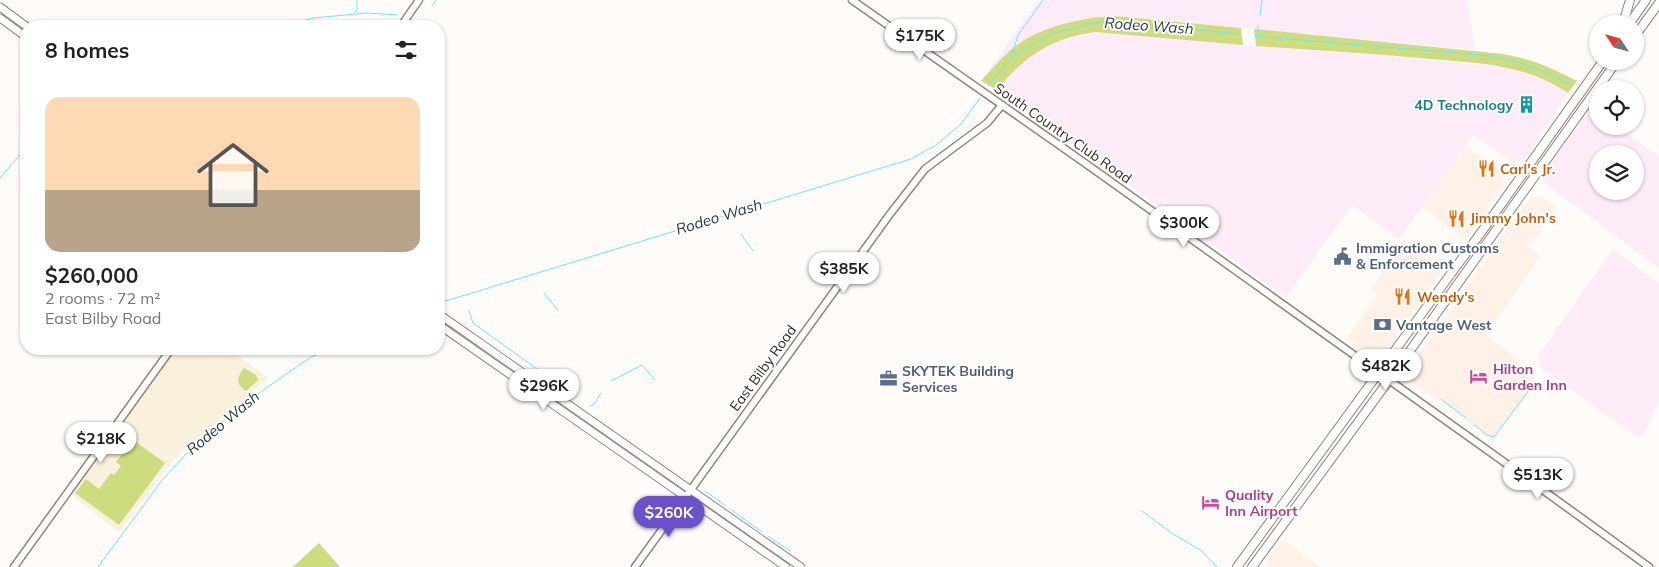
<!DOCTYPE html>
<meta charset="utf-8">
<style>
:root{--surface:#fff;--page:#f2f2f2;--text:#202124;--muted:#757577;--accent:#6c51ca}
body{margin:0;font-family:Mulish,sans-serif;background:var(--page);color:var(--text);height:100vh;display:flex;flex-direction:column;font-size:19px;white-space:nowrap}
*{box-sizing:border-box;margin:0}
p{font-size:16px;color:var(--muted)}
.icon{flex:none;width:28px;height:28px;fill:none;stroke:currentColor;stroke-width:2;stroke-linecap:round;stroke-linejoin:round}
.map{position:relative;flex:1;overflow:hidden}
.details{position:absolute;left:20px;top:20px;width:425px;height:335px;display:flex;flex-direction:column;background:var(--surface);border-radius:20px;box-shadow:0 1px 4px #0004}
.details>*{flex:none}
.needle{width:32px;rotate:306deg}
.tools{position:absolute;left:1589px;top:15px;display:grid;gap:10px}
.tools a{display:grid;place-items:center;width:55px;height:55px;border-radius:50%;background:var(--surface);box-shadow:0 1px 4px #0004;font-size:25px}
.price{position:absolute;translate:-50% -42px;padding:0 11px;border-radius:18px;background:#fff;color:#222;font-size:16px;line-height:32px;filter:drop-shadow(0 1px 2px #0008)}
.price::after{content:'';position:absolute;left:50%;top:30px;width:15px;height:11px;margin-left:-8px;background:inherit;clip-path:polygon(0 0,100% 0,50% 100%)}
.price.active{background:var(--accent);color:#fff}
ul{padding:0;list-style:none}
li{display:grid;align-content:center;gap:10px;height:265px;padding:0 25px}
li span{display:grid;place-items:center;height:155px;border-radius:15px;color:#555}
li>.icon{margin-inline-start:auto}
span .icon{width:90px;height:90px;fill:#fffc;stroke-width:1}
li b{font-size:21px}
h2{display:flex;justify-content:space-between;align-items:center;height:60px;padding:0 25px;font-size:21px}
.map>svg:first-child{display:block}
.built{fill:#fff1e7}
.industrial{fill:#fdebf7;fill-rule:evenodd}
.education{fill:#f9f1db}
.green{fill:#cedb7f}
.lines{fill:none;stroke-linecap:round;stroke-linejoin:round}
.stream{stroke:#63edf5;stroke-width:1}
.tertiary-casing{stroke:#94857b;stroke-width:9}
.secondary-casing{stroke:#94857b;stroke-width:9}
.primary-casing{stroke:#94857b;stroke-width:10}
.tertiary{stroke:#fff;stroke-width:6}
.secondary{stroke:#fff;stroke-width:7}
.primary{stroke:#fff;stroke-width:8}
.labels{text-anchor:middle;stroke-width:4;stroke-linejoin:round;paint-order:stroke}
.culture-label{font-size:14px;font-weight:bold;fill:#0d838f;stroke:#fff;text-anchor:end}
.street-label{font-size:14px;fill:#302a26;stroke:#fff}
.food-label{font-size:14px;font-weight:bold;fill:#c56008;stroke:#fff;text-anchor:start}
.service-label{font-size:14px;font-weight:bold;fill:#4e5e75;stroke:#fff;text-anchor:start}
.hotel-label{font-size:14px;font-weight:bold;fill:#b23c85;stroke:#fff;text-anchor:start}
.water-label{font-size:15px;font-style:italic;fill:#243c3e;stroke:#fff}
</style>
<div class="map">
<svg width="1659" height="567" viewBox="0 0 1659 567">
<rect width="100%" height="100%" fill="#fefbf8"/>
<!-- built -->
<g class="built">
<path d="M1466 146 1503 171 1501 179 1504 185 1465 239 1422 207Z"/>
<path d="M1540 196 1556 207 1528 247 1540 256 1486 335 1518 359 1520 369 1533 377V386L1495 439 1490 440 1439 400 1438 401 1407 378 1406 373 1530 198Z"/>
<path d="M1404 242 1443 270 1389 346 1381 341 1388 347 1381 356 1375 357 1347 338 1378 294 1371 289Z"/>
<path d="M1283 540 1321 567H1268L1267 562Z"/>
</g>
<!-- industrial -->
<g class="industrial">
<path d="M1039 0H1467L1475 50 1115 16 1102 17 1079 20 1045 30 1020 43 996 64 981 81Z"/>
<path d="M1095 32 1243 45 1381 55 1512 68 1552 82 1568 93 1523 161 1514 162 1473 135 1399 239 1352 205 1286 297 997 90 1014 69 1042 48 1079 34Z"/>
<path d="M1594 109 1597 112 1598 126H1617L1659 157V268L1542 181 1541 177 1590 110ZM1598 154H1635V191H1598Z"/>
<path d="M1613 249 1659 284V399L1653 415 1643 435 1636 436 1541 368 1539 355Z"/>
</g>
<!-- education -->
<path class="education" d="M174 349H229L268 378 174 459 119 532 69 493Z"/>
<!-- green -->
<g class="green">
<path d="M1115 16 1241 28 1243 45 1095 32C1052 38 1024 56 997 90L981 81C993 68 1005 53 1020 43 1044 26 1085 17 1115 16Z"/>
<path d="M1254 29 1503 54C1531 59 1552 68 1577 81L1568 93C1523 62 1471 63 1419 58 1364 53 1310 50 1256 46Z"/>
<path d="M244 368 256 375 258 380 246 391C235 384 237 377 244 368Z"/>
<path d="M133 440 165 463 119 525 75 493 86 479 99 489 111 473 114 475 121 466 116 462Z"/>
<path d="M319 543 340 567H292L295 565Z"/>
</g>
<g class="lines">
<!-- stream -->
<g class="stream">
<path d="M432 6 436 0"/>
<path d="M355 13 357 10V0"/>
<path d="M1260 15 1262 0"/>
<path d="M284 26 313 18 367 13 398 15"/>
<path d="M1258 26V33L1255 36 1490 56C1522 62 1543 69 1572 86"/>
<path d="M1012 55 1018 35 1043 0"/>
<path d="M988 86 1012 57 1053 33 1104 21 1240 34"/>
<path d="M0 178 26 148"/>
<path d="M741 234 753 251"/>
<path d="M544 293 558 310"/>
<path d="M439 303 911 159 936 145 961 124 980 98"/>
<path d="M469 311 473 323 555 382"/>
<path d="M611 381 642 365 655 380"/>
<path d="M1441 399 1466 418"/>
<path d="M590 406 594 404 601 393"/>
<path d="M1475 425 1487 435 1494 437 1532 386 1533 382"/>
<path d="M705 491 725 505"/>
<path d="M730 509 762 532"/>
<path d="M1142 511 1173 534 1202 551 1217 567"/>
<path d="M768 536 790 551"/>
<path d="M98 567 163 479 201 438 259 393 311 357 330 349"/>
</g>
<defs>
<g id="tertiary">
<path d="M852 0 1082 161 1518 472 1649 567"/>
<path d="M401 26 419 0"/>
<path d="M14 567 171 349"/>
<path d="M635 567 890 214 925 169 987 123 1002 105"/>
</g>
<g id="secondary">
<path d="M0 7 26 26"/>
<path d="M0 18 26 37"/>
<path d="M439 314 801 567"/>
<path d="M439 325 786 567"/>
</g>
<g id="primary">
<path d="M1621 24 1625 17 1630 0"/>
<path d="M1629 24 1646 0"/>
<path d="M1635 36 1659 3"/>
<path d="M1237 567 1485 227 1603 61"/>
<path d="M1252 567 1389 380 1617 61"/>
</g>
</defs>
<!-- tertiary casing -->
<use href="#tertiary" class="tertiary-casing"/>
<!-- secondary casing -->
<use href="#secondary" class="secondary-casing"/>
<!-- primary casing -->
<use href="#primary" class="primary-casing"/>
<!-- tertiary -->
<use href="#tertiary" class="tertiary"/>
<!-- secondary -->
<use href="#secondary" class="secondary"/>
<!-- primary -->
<use href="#primary" class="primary"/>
</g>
<!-- icons -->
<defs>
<symbol id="building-bare" viewBox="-9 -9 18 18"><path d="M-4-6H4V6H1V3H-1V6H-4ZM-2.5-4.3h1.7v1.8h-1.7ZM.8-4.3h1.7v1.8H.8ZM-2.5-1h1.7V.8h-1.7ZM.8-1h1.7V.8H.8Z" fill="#0f9aa8" stroke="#fff" stroke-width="2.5" paint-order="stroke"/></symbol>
<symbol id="restaurant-bare" viewBox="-9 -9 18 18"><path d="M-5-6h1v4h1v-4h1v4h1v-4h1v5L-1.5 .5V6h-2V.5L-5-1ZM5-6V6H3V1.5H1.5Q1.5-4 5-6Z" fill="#e8710a" stroke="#fff" stroke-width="2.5" paint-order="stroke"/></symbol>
<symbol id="civic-bare" viewBox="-9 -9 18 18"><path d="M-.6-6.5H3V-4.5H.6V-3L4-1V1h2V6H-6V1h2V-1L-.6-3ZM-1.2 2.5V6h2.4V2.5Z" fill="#5c6f8a" stroke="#fff" stroke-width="2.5" paint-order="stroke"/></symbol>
<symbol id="bank-bare" viewBox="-9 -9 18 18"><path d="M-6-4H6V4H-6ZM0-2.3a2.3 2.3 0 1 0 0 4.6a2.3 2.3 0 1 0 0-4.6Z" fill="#5c6f8a" stroke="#fff" stroke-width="2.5" paint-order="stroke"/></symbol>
<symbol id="hotel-bare" viewBox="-9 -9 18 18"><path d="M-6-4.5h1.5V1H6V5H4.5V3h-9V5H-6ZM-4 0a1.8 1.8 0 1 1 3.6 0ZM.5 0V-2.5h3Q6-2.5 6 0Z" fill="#d1479c" stroke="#fff" stroke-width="2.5" paint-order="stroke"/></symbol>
<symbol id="office-bare" viewBox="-9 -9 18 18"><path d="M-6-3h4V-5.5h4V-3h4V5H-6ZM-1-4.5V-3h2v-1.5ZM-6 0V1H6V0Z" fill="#5c6f8a" stroke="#fff" stroke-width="2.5" paint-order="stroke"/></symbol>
</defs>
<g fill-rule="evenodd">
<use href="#building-bare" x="1514" y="92" width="25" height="25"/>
<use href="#restaurant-bare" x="1474" y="156" width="25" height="25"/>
<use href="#restaurant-bare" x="1444" y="206" width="25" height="25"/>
<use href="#civic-bare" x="1330" y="244" width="25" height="25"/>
<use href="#restaurant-bare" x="1390" y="284" width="25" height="25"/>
<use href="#bank-bare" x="1370" y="312" width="25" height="25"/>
<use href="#hotel-bare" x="1466" y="364" width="25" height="25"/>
<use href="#office-bare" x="876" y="366" width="25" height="25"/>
<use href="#hotel-bare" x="1198" y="490" width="25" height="25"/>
</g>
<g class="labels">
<!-- culture labels -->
<g class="culture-label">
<text x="1513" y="110">4D Technology</text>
</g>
<!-- street labels -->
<g class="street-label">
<text transform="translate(1063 133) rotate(35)" y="5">South Country Club Road</text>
<text transform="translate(763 368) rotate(-54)" y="5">East Bilby Road</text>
</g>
<!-- food labels -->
<g class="food-label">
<text x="1500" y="174">Carl's Jr.</text>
<text x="1470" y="223">Jimmy John's</text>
<text x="1417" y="302">Wendy's</text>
</g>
<!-- service labels -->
<g class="service-label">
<text x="1356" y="253">Immigration Customs<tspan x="1356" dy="16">&amp; Enforcement</tspan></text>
<text x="1396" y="330">Vantage West</text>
<text x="902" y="376">SKYTEK Building<tspan x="902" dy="16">Services</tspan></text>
</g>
<!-- hotel labels -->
<g class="hotel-label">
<text x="1493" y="374">Hilton<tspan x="1493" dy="16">Garden Inn</tspan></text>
<text x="1225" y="500">Quality<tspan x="1225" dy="16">Inn Airport</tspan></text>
</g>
<!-- water labels -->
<g class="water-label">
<text transform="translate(1149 26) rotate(4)" y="5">Rodeo Wash</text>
<text transform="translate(719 217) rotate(-17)" y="5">Rodeo Wash</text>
<text transform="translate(223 423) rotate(-40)" y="5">Rodeo Wash</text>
</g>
</g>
</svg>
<div class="tools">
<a><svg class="needle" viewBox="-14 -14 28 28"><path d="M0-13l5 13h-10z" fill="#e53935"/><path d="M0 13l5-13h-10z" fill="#757577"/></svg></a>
<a><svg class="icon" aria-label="locate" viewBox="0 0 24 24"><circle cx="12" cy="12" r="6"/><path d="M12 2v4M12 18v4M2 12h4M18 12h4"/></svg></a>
<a><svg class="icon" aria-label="layers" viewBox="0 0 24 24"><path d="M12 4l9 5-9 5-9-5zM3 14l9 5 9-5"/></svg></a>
</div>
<b class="price" style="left:920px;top:61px">$175K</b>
<b class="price" style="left:1184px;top:248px">$300K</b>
<b class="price" style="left:844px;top:294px">$385K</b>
<b class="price" style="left:1386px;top:391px">$482K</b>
<b class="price" style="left:544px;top:411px">$296K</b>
<b class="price" style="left:101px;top:464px">$218K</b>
<b class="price" style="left:1538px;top:500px">$513K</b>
<b class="price active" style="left:669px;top:538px">$260K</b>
<section class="details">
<h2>8 homes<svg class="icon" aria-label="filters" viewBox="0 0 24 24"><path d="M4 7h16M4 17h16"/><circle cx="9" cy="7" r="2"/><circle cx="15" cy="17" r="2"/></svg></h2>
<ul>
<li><span style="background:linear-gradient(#ffd9b3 60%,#b9a48a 0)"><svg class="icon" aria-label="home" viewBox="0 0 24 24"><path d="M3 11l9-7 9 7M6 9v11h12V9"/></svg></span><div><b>$260,000</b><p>2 rooms · 72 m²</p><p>East Bilby Road</p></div></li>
</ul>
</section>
</div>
